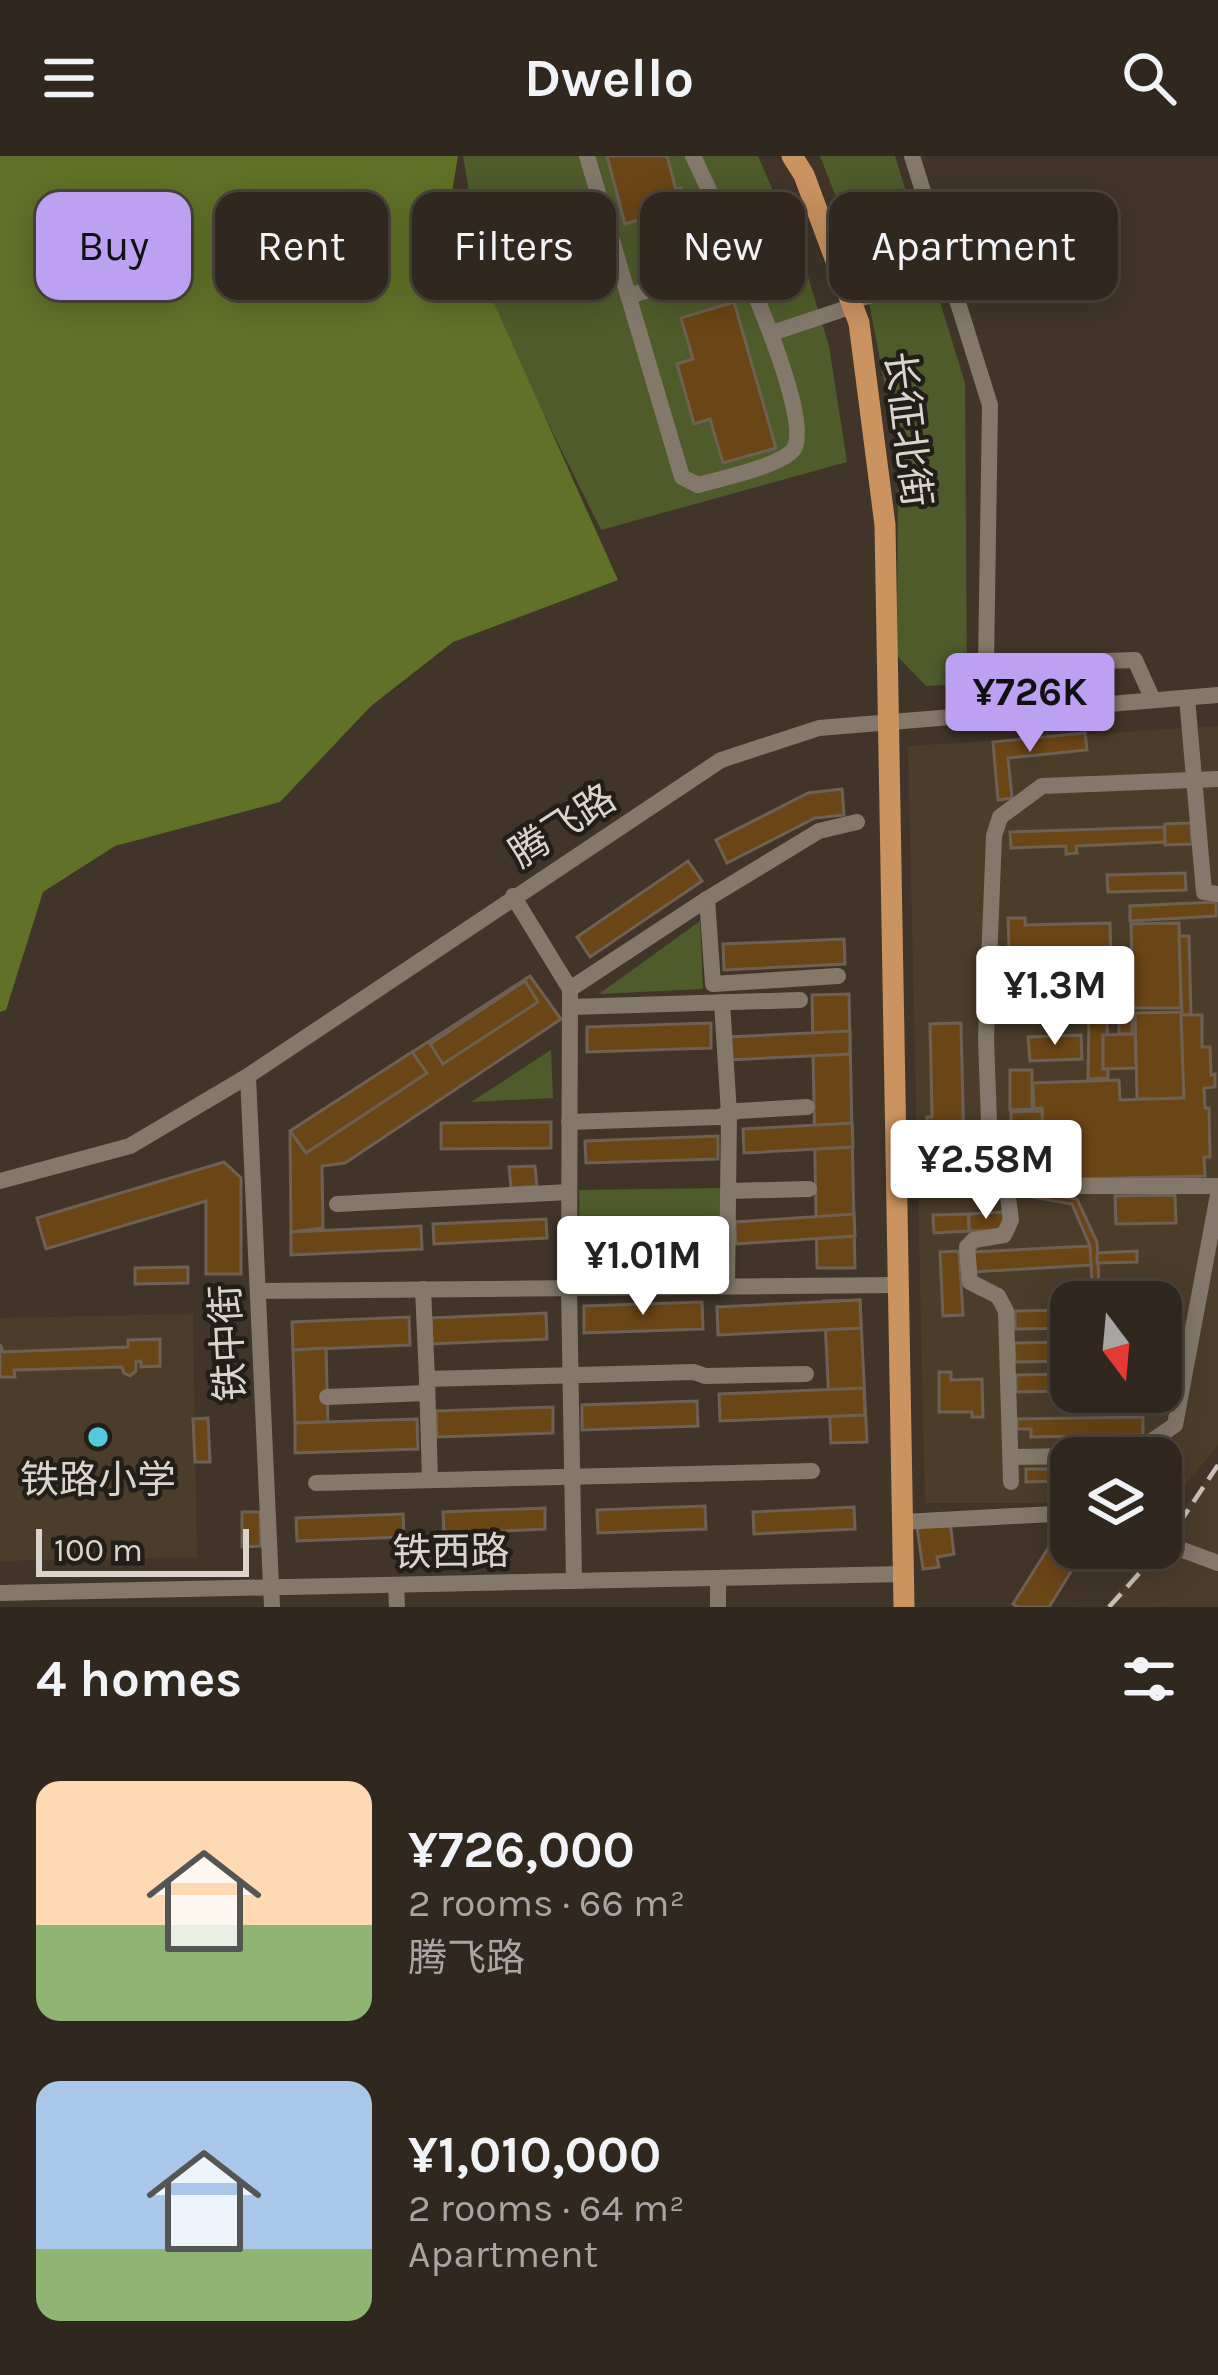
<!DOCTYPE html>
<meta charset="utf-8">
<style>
:root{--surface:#30281e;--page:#383027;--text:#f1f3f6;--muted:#a8a6a4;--line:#4b443c;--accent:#bca0f2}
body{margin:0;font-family:Karla,"Noto Sans SC",sans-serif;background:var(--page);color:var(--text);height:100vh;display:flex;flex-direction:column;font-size:45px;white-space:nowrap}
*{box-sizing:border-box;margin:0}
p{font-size:39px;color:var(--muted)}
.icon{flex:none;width:66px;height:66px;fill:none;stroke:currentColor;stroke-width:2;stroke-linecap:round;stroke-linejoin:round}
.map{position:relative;height:1451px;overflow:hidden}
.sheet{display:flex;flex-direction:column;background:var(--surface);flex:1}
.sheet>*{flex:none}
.banner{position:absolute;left:36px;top:36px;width:1146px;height:108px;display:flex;gap:24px}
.needle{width:78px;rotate:164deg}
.fabs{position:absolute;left:1050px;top:1125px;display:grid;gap:24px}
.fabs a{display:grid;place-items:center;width:132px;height:132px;border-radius:24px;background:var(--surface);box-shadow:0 6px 30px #0003,0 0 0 3px var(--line);font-size:60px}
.scale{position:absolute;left:36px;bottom:30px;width:213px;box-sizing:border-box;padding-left:12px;border:6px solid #dbd4cc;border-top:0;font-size:33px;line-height:42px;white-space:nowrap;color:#dbd4cc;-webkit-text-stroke:9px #221e18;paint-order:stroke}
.price{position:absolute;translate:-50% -102px;padding:0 27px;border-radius:12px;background:#fff;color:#222;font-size:39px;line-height:78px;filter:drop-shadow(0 3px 6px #0008)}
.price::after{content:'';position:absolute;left:50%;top:72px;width:36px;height:27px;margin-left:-18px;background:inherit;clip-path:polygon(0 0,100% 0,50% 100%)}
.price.current{background:var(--accent);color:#111}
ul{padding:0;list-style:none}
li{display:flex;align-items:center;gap:36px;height:300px;padding:0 36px}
li span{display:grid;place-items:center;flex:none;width:336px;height:240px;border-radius:24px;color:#555}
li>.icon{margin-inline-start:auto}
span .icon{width:144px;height:144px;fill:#fffc;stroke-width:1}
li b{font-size:51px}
h2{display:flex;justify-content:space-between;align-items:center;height:144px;padding:0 36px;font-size:51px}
.tag{padding:0 42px;border-radius:24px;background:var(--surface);box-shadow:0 6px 30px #0003,0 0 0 3px var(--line);font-size:42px;line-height:108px}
.tag.current{background:var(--accent);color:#111}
header{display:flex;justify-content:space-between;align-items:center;height:156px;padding:0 36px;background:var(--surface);font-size:54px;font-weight:700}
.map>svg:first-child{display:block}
.built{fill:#4c3d2a;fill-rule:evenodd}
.green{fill:#4f5b2b}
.forest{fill:#617128}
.building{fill:#6a4516;stroke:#6d6153;stroke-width:3}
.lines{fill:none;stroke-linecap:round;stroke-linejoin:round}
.minor{stroke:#837869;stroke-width:16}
.major{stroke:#ca9360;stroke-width:21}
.rail{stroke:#cac2ba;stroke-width:4.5;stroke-dasharray:18 9;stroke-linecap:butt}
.poi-dot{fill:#53cbdb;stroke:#221e18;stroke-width:4.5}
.labels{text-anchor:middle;stroke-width:9;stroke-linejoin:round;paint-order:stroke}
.street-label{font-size:39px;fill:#dbd4cc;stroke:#221e18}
.poi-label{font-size:39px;fill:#dbd4cc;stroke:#221e18}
</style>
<header><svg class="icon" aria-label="menu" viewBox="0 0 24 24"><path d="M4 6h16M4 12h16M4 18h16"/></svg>Dwello<svg class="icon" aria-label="search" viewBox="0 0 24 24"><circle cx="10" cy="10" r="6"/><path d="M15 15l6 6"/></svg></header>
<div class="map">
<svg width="1218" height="1451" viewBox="0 0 1218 1451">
<rect width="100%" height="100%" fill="#403528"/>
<!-- built -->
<g class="built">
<path d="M1218 570V1289L1171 1347H1161V1302H1071V1347H925L908 590ZM1071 1146H1161V1236H1071Z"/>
<path d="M193 1158 197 1401 0 1405V1162Z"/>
<path d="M1218 1309V1451H1105L1152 1392H1161V1380Z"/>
</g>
<!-- green -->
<g class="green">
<path d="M463 0H758L802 101 829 190 847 306 601 374 487 144Z"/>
<path d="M820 0H895L965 227 967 528 926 530 897 500 898 297 861 105Z"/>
<path d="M700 765 703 833 599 838Z"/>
<path d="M551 894 553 942 471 946Z"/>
<path d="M720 1032 721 1107 580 1109 579 1034Z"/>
</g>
<!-- forest -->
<path class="forest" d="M0 0H458L450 49 618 424 453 486 371 550 280 646 115 690 43 736 6 854 0 856Z"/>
<!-- building -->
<g class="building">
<path d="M607 0H667L676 34 681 32 700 100 651 113 638 64 625 68Z"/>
<path d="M734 146 776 292 723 307 710 263 694 268 677 208 693 203 681 162Z"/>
<path d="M1085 577 1087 594 1008 602 1012 642 998 644 993 586Z"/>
<path d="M842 633 844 659 815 662 727 707 716 684 808 637Z"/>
<path d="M1191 667 1192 688 1165 689V668Z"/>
<path d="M1164 671 1165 686 1076 690 1077 697 1066 698V690L1011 692 1010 676Z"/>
<path d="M688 705 702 725 590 801 577 781Z"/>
<path d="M1185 717 1186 734 1108 736 1107 719Z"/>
<path d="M1216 746V760L1130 765V750Z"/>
<path d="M1008 762H1025V769L1110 767 1112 835 1080 836V827H1070L1071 835H1054L1053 818 1038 819V825L1010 826Z"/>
<path d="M1179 767 1181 852H1133L1131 768Z"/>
<path d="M1179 780H1189L1191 859H1182Z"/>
<path d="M844 783 845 808 724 814 723 788Z"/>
<path d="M530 820 561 863 345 1007 322 1010 323 1072 291 1076 290 975Z"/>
<path d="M525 825 538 846 443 908 430 888Z"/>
<path d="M849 838 855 1112H817L812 839Z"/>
<path d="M1133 844 1132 878H1119V845Z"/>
<path d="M1182 856 1184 942 1137 943 1135 857Z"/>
<path d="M1107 859 1108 922 1088 923 1089 860Z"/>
<path d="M1181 859H1202V891H1210L1211 919 1215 918V931L1204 932 1205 952H1209L1210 1001H1204L1205 1020 1074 1023V1012H1067V994H1074L1073 989 1043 986 1042 952 1034 953 1033 927 1119 924 1120 944 1184 942Z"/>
<path d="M711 867V892L587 896V871Z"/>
<path d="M961 867 964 995 927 996V961H932L930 868Z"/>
<path d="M850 875V898L729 904 728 881Z"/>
<path d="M1135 878 1136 912 1103 913V879Z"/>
<path d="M1081 879 1082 903 1030 905 1028 881Z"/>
<path d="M412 896 427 917 306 997 290 975Z"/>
<path d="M1010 914H1032V953L1010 954Z"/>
<path d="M1042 955 1043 986 1011 987V956Z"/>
<path d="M551 966V992L441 993V967Z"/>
<path d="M852 967 853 991 744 997 743 973Z"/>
<path d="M718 980V1003L586 1007 585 985Z"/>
<path d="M1020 986 1021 1035 1077 1043 1097 1086 1100 1146H1093L1090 1090 1072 1048 1015 1038 1011 987Z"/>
<path d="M224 1006 241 1022V1118H206V1045L46 1093 37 1062Z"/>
<path d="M535 1010 537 1030 511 1032 509 1011Z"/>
<path d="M1175 1039 1176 1067 1116 1068 1115 1040Z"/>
<path d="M1003 1056 1004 1074 969 1075V1058Z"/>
<path d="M854 1058 855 1080 736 1088 735 1066Z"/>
<path d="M968 1058 969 1075 934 1077 933 1059Z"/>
<path d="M546 1063 547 1082 434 1088 433 1068Z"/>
<path d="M421 1070 422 1093 291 1099V1076Z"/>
<path d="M1090 1090 1091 1109 974 1116 972 1096Z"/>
<path d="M959 1095 963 1159 943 1160 940 1096Z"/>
<path d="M1137 1095V1106L1097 1107V1097Z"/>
<path d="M188 1111V1127L135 1128V1112Z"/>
<path d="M860 1144 867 1286 831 1287 824 1145Z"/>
<path d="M860 1144 861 1172 718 1179 717 1151Z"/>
<path d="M702 1146 703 1173 584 1177V1150Z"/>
<path d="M1071 1154V1172L1015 1173V1155Z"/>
<path d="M546 1157 547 1183 432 1188 431 1162Z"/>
<path d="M409 1161 410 1189 293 1194 292 1166Z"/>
<path d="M160 1183V1210L141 1211V1205L136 1206V1215L130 1220 124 1217 122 1211 14 1214 15 1221H0V1188L3 1196 128 1191V1184Z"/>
<path d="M1071 1186V1205L1015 1206 1014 1187Z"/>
<path d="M326 1192 328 1266 295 1267 293 1194Z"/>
<path d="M939 1216H951V1224L982 1223 983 1261H972V1256H939Z"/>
<path d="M1071 1218V1235L1016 1236V1219Z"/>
<path d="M864 1232 865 1259 720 1265 719 1238Z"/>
<path d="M697 1245 698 1270 582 1274V1249Z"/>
<path d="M553 1251V1277L437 1281 436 1255Z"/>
<path d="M1143 1261V1279L1031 1281V1273H1017V1263Z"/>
<path d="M208 1262 210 1306H195L193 1263Z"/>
<path d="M417 1263 418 1293 295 1297V1267Z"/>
<path d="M1026 1313H1058V1325L1026 1326Z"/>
<path d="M705 1350 706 1373 598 1377 597 1354Z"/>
<path d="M854 1351 855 1373 754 1378 753 1356Z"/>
<path d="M545 1352V1373L444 1378 443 1356Z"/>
<path d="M242 1356H260L261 1390 242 1391Z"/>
<path d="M403 1358 404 1381 297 1385 296 1362Z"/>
<path d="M950 1366 954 1398 937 1401 939 1411 923 1413 917 1371Z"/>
<path d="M1057 1378 1071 1387V1392L1084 1395 1049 1451H1017L1013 1448Z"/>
</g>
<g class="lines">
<!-- minor -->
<g class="minor">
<path d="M587 0 682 321 698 329C719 323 780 310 793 294 819 262 713 43 693 0"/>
<path d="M912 0 990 249 986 509 1135 504 1153 544"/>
<path d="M628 140 741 107"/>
<path d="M851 145 949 117"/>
<path d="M772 177 853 150"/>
<path d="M1187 542 1204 736 1218 738"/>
<path d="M513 740 570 833 569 1132 574 1425"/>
<path d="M707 743 713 828 838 820"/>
<path d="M570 833 707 743 819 675 857 666"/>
<path d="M722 846 729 958 727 1130"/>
<path d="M570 851 800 844"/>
<path d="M248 920 272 1451"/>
<path d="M569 966 719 961 738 955 807 951"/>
<path d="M0 1025 130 990 248 920 721 604 819 572 1218 539"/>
<path d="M1058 1030H1218"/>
<path d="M728 1035 809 1033"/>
<path d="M337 1048 569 1036"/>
<path d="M423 1133 427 1223"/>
<path d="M258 1135 898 1129"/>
<path d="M327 1241 427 1237"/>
<path d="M1011 1301 1131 1299 1175 1269 1218 1039"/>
<path d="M430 1324 427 1223 694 1216 705 1220 806 1218"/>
<path d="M1011 1326 1006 1155 998 1140 970 1126 967 1091 974 1084 1004 1079 1011 1064 1004 1011 990 994 986 882 994 680 1000 661 1042 630 1218 623"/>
<path d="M316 1327 812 1315"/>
<path d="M903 1366 1071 1357"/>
<path d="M1161 1386 1218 1407"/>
<path d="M718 1422V1451"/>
<path d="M396 1429 397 1451"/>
<path d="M0 1437 904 1418"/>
</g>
<!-- major -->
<path class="major" d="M792 0 804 19 859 167 885 369 904 1451"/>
<!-- rail -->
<path class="rail" d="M1109 1451 1165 1389 1218 1309"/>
</g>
<!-- markers -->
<circle class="poi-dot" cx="98" cy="1281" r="12"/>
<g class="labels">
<!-- street labels -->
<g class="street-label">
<text transform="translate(909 273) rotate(83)" y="14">长征北街</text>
<text transform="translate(562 669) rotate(-33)" y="14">腾飞路</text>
<text transform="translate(227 1187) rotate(-93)" y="14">铁中街</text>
<text transform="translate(451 1395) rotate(-1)" y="14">铁西路</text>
</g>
<!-- poi labels -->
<g class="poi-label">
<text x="98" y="1337">铁路小学</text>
</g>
</g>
</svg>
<div class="fabs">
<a><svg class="needle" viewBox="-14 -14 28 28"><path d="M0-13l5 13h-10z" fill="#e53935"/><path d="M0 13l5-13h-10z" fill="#a8a6a4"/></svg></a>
<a><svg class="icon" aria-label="layers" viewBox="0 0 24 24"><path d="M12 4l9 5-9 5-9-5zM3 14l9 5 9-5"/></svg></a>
</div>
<div class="scale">100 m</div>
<b class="price current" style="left:1030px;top:599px">¥726K</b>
<b class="price" style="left:1055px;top:892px">¥1.3M</b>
<b class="price" style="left:986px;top:1066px">¥2.58M</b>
<b class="price" style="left:643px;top:1162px">¥1.01M</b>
<div class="banner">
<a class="tag current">Buy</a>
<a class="tag">Rent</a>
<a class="tag">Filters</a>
<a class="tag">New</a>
<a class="tag">Apartment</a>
</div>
</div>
<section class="sheet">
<h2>4 homes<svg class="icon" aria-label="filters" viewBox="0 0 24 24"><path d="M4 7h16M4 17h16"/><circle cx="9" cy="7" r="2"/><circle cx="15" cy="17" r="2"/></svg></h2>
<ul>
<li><span style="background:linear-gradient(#ffd9b3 60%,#8fb573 0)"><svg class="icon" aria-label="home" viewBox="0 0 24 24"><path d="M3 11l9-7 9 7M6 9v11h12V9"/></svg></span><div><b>¥726,000</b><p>2 rooms · 66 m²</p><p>腾飞路</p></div></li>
<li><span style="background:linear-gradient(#a9c7e8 70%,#8fb573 0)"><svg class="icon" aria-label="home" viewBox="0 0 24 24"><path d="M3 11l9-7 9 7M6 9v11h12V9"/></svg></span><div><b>¥1,010,000</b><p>2 rooms · 64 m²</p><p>Apartment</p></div></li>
</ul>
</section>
